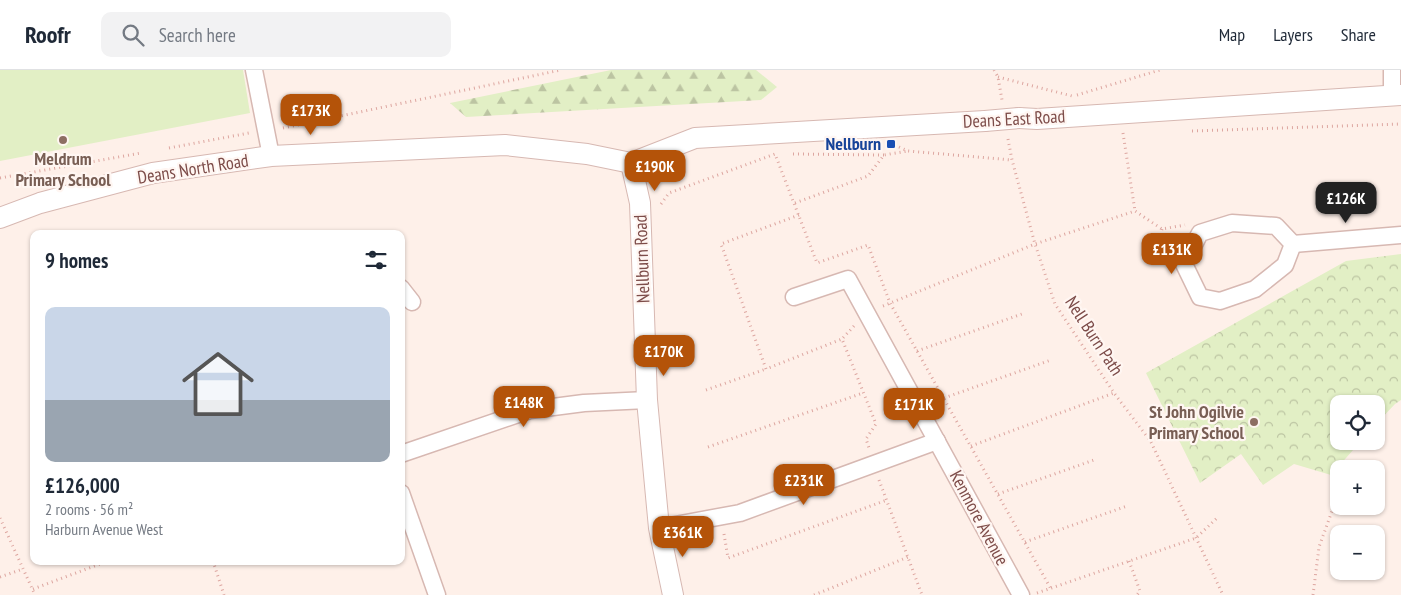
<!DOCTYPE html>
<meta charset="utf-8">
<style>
:root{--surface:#fff;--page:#f2f2f3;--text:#1f2937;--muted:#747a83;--line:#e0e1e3;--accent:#b45309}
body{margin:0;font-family:"PT Sans Narrow",sans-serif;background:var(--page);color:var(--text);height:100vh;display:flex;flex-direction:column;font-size:19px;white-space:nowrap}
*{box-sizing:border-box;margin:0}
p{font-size:16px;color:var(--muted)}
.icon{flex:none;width:28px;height:28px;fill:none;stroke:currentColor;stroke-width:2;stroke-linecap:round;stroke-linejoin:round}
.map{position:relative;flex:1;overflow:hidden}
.side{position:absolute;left:30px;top:160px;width:375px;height:335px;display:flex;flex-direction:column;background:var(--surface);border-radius:10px;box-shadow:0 1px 4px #0004}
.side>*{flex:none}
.controls{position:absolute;left:1330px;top:325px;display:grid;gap:10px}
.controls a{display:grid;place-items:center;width:55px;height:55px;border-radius:10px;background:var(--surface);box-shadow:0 1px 4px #0004;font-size:25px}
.price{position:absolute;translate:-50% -42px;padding:0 11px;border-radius:10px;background:var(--accent);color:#fff;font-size:16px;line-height:32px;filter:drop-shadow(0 1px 2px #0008)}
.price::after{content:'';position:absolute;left:50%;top:30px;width:15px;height:11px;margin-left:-8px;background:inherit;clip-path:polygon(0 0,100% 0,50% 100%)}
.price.selected{background:#222;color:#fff}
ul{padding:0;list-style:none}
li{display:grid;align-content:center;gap:10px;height:265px;padding:0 15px}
li span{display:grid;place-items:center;height:155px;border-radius:10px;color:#555}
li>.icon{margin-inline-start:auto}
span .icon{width:90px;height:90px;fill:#fffc;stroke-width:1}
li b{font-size:21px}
h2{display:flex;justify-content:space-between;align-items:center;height:60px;padding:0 15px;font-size:21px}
header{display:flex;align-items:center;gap:30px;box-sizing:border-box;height:70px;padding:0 25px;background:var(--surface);border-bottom:1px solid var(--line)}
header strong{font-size:24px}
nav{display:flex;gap:28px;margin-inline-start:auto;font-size:18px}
.search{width:350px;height:45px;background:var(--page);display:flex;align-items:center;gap:12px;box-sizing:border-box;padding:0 18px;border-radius:10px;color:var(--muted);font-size:19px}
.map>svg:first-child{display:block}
.grass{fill:#e2efc5}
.forest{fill:url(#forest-firs)}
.park{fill:url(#park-crowns)}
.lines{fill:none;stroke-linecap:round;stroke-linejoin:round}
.minor-casing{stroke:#d7b8b2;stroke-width:19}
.tertiary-casing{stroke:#d7b8b2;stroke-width:22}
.path{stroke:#dda6a0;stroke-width:3;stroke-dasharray:1 4;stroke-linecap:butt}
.minor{stroke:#fff;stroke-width:16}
.tertiary{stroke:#fff;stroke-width:20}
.tertiary-bridge-casing{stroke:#d7b8b2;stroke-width:22;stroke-linecap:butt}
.tertiary-bridge{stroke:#fff;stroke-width:20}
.education-dot{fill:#8d6e63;stroke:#fff6f2;stroke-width:2}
.transit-dot{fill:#1a4fb4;stroke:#fff6f2;stroke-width:2}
.labels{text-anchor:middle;stroke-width:4.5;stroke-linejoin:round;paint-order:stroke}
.street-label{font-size:18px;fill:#7d4c49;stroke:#fff6f2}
.transit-label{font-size:18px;font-weight:bold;fill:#164399;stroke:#fff6f2;text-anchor:end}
.education-label{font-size:18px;font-weight:bold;fill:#785e54;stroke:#fff6f2}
</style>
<header>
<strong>Roofr</strong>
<div class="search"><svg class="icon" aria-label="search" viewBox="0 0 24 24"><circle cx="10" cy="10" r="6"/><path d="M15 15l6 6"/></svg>Search here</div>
<nav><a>Map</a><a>Layers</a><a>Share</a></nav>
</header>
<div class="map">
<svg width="1401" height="525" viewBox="0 0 1401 525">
<defs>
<pattern id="forest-firs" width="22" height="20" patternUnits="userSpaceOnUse" patternTransform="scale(1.25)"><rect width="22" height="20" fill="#e2efc5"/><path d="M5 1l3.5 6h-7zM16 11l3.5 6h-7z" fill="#bcc4a2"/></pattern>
<pattern id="park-crowns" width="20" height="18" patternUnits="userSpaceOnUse" patternTransform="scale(1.25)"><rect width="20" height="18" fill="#e2efc5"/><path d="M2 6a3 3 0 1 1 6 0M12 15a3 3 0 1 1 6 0" fill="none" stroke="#bcc4a2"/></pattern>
</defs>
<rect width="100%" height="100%" fill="#fef0e9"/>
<!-- grass -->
<path class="grass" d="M0 0H243L250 43 0 91Z"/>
<!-- forest -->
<path class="forest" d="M611 0H756L777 17 761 30 466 47 450 33Z"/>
<!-- park -->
<path class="park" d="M1401 184V330L1395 334 1376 354V334H1339V371H1361L1331 405 1294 394 1263 415 1241 384 1200 413 1146 303 1346 191Z"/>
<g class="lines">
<defs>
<g id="minor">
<path d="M254 0 271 86"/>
<path d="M1392 0V26"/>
<path d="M1232 153 1276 156 1293 174 1285 195 1255 219 1220 231 1200 227 1184 194 1200 163Z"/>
<path d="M1293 174 1401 165"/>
<path d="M401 218 412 232"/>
<path d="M794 227 848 209 1021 525"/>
<path d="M401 384 530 340 584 333 647 330"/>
<path d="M401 423 437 525"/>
<path d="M659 458 740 443 937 371"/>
</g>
<g id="tertiary">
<path d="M1019 48 1037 49 1401 25"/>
<path d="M631 93 640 133 647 330 659 458 673 525"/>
<path d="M631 93 695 68 985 51"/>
<path d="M0 148 40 133 153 103 271 86 505 75 587 84 631 93"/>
</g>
</defs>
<!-- minor casing -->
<use href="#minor" class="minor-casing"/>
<!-- tertiary casing -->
<use href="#tertiary" class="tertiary-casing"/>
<!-- path -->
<g class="path">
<path d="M994 0 998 7 1002 30"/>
<path d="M998 7 1072 26"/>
<path d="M1077 25 1160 0"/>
<path d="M283 58 561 0"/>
<path d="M1192 61 1401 54"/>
<path d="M1123 63 1135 141"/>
<path d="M1008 69 1012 90 1035 174 1055 234 1114 323 1151 372 1223 525"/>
<path d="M899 77 908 81 1012 90"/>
<path d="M169 78 249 63"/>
<path d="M793 84 884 85"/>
<path d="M0 108 141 83"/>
<path d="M795 133 868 106 884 85 908 81"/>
<path d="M661 134 669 123 775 84 817 193 868 175 890 233 1051 519"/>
<path d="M799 145 721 174 766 299 842 269"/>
<path d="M1162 159 1156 179 1168 185"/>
<path d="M883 236 1035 174 1135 141 1162 159 1185 155"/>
<path d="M854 256 842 269 876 354 866 369 869 378"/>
<path d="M917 281 1022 244"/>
<path d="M706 320 766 299"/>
<path d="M944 328 1051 290"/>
<path d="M971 376 1114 323"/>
<path d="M708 377 863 323"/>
<path d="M879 410 922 525"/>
<path d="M998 424 1094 390"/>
<path d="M0 448 35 525"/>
<path d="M724 464 728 488 887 430"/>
<path d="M1025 472 1127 436"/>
<path d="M213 491 224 525"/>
<path d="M1129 491 1140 521 1137 525"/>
<path d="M0 507 23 499"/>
<path d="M33 519 108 491"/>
<path d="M1037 523 1196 468 1217 448"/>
<path d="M814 525 908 487"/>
<path d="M1313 525 1319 477 1336 430"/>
</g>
<!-- minor -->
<use href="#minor" class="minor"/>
<!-- tertiary -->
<use href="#tertiary" class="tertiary"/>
<defs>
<path id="tertiary-bridge" d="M985 51 1019 48"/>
</defs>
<!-- tertiary-bridge casing -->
<use href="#tertiary-bridge" class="tertiary-bridge-casing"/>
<!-- tertiary-bridge -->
<use href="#tertiary-bridge" class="tertiary-bridge"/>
</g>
<!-- markers -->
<g class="education-dot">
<circle cx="63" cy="70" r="5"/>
<circle cx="1254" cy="352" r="5"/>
</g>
<rect class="transit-dot" x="886" y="69" width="10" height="10" rx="2.5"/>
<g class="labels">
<!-- street labels -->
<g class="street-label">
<text transform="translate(1014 49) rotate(-3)" y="6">Deans East Road</text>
<text transform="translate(193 99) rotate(-9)" y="6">Deans North Road</text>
<text transform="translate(642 189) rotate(-92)" y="6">Nellburn Road</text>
<text transform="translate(1094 266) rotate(57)" y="6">Nell Burn Path</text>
<text transform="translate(979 448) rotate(62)" y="6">Kenmore Avenue</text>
</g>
<!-- transit labels -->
<g class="transit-label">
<text x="881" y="80">Nellburn</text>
</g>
<!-- education labels -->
<g class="education-label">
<text x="63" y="95">Meldrum<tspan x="63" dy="21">Primary School</tspan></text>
<text x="1244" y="348" text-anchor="end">St John Ogilvie<tspan x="1244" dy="21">Primary School</tspan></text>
</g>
</g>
</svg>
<div class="controls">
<a><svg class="icon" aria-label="locate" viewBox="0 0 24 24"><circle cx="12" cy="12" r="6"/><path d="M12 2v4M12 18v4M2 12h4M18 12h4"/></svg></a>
<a>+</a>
<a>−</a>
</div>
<b class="price" style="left:311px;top:66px">£173K</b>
<b class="price" style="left:655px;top:122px">£190K</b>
<b class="price selected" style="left:1346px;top:154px">£126K</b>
<b class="price" style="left:1172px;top:205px">£131K</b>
<b class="price" style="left:664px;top:307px">£170K</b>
<b class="price" style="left:524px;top:358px">£148K</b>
<b class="price" style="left:914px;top:360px">£171K</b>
<b class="price" style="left:804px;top:436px">£231K</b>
<b class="price" style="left:683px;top:488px">£361K</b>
<section class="side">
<h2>9 homes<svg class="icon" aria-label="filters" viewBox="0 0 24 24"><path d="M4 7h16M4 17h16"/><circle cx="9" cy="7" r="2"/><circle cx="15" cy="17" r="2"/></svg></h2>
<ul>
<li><span style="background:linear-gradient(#c9d6e8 60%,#9aa5b1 0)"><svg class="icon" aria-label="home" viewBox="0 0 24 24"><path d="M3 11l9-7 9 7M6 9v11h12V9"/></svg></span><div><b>£126,000</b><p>2 rooms · 56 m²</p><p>Harburn Avenue West</p></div></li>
</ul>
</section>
</div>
